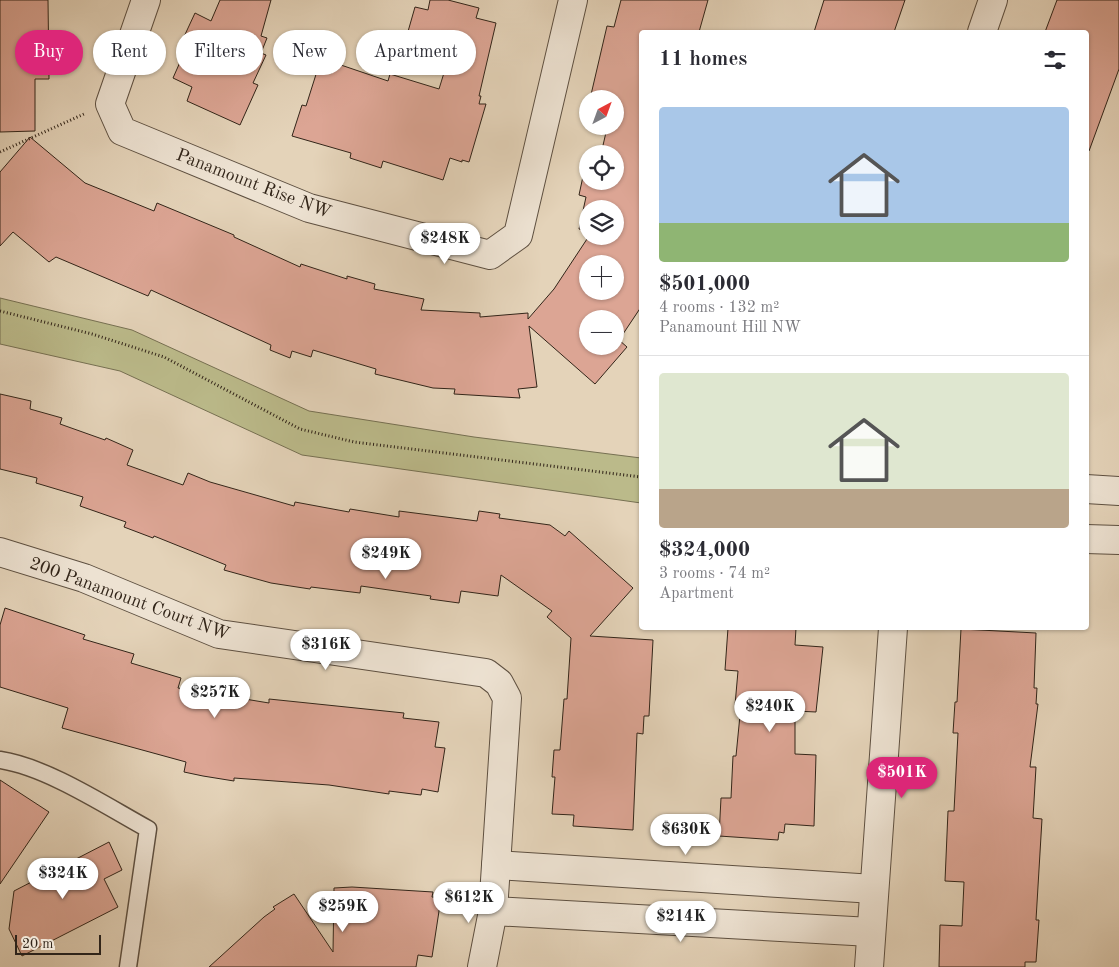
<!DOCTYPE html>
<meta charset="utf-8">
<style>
:root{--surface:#fff;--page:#f7f7f7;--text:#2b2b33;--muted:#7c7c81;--line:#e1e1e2;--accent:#db2777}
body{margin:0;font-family:"Old Standard TT",serif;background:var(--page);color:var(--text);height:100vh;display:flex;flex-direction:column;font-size:19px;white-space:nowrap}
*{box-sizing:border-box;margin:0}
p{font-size:16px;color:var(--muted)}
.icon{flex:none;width:28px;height:28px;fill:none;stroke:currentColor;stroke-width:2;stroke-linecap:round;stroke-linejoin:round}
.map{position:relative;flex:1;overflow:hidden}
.details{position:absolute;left:639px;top:30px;width:450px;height:600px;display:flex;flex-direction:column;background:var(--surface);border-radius:5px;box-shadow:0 1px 4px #0004}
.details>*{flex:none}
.hud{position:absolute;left:15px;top:30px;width:475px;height:45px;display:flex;gap:10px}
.needle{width:32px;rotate:41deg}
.buttons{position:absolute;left:579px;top:90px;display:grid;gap:10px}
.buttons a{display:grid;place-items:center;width:45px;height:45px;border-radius:50%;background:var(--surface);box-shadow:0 1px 4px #0004;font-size:25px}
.scale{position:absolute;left:15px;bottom:12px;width:86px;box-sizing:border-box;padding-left:5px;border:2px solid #322519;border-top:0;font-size:14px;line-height:18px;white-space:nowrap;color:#322519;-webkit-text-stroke:4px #ede2d2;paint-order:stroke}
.price{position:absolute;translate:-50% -42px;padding:0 11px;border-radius:18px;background:#fff;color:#222;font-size:16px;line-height:32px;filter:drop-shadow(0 1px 2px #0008)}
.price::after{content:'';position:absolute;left:50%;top:30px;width:15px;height:11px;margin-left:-8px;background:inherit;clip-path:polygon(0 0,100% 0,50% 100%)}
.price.selected{background:var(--accent);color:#fff}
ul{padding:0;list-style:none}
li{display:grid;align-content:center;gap:10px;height:265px;padding:0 20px}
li+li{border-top:1px solid var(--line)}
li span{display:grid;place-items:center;height:155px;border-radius:5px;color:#555}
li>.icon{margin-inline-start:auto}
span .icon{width:90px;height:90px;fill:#fffc;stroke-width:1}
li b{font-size:21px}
h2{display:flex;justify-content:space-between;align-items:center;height:60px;padding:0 20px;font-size:21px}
.tag{padding:0 18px;border-radius:22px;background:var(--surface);box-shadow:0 1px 4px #0004;font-size:18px;line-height:45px}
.tag.selected{background:var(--accent);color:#fff}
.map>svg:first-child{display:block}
.green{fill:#bbba8a;stroke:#767052}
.building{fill:#dca594;stroke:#322519;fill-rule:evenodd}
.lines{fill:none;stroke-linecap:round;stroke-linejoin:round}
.service-casing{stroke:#5e5041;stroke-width:19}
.minor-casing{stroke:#5e5041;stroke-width:30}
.path{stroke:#322519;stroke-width:3;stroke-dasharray:1 2.5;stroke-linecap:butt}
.service{stroke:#ede2d2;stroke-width:16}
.minor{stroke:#ede2d2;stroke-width:28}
.labels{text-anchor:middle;stroke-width:4;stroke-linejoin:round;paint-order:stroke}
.street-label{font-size:18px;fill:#322519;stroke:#ede2d2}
</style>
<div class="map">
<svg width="1119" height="967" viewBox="0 0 1119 967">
<rect width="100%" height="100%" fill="#e4d3b9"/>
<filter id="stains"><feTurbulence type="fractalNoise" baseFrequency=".004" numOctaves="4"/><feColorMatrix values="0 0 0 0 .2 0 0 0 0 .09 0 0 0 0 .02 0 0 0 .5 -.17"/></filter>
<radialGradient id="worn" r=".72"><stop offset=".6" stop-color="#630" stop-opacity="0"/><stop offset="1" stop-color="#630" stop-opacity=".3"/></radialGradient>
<!-- green -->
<path class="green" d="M0 298 132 330 309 411 474 437 641 458V503L302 455 120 371 0 344Z"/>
<!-- building -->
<g class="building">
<path d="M0 0H48L49 79H35V131L0 132Z"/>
<path d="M220 0H271L261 36 267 38 261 53 266 55 253 83 258 85 240 125 187 101 192 87 173 78 188 44 182 41 195 13 211 21Z"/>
<path d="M430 0H448L479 8 476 18 496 23 479 96H481L479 104H486L469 162 462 160V162L450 158 443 180 383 161 381 168 350 158 351 153 292 136 302 105 306 106 318 68 332 73 335 63 388 81 390 74 439 89 452 47 407 35 415 7 428 10Z"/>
<path d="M621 0H708L699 32H641V307L619 340 627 347 595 384 529 326 537 387 518 389 520 398 454 394 455 389 433 388 375 374 376 369 313 350 311 357 292 351 290 358 270 350 271 345 151 290 148 296 56 257 49 262 13 232 0 246V172L30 137 85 183 154 211 157 203 234 235V237L300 267 301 264 347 279V276L375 284 374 289 424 299 421 310 480 313V317L528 313V319L554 289 589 236H615V209H588V231L579 229 586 197 579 195 585 167 588 168V181H615V154H601L607 128 598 126H615V99H590L607 26 614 27ZM588 264H615V291H588ZM588 319H615V346H588Z"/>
<path d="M824 0H905L894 32H814Z"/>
<path d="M1057 0H1119V69L1089 151H1086V32H1045Z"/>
<path d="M0 394 31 401 30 409 62 418 60 424 105 440 106 438 133 450 127 465 183 485 188 473 210 482 294 506 295 502 349 512 350 509 399 517V511L477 521 479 511 500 514 499 518 550 525 565 536 569 531 633 588 590 636 653 640 649 716H644L643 734 637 733 633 830 573 826 574 815 552 814 555 777H552L554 750H560L564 699H567L571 638 547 617 552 611 501 575 498 596 461 591 459 603 430 599 431 596 361 586 360 593 311 587 310 589 271 583 224 570 226 565 154 536 153 538 124 527 126 522 80 506 83 497 36 483 37 478 0 469Z"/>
<path d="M5 608 85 635 83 639 134 654 131 663 181 678 178 688 269 703V699L404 713 403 718 439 722 435 747 445 748 438 792 422 789 421 795 389 791V794L329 785 234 778V781L203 776 184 772 186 762 62 728 68 708 0 687V625Z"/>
<path d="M728 628H796L795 645 823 647 816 712 795 711V754L816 755 814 826 785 824 784 833 779 832 778 840 719 836 721 798H731L733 756H736L741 705H735L738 671 725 670Z"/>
<path d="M961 629 1036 633 1034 688H1037L1036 704H1038L1030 767H1036L1033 818 1042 819 1036 920H1039L1036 962H1025V967H939L940 925 962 926 964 882 945 881 948 811H954L958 733H953L955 702H957Z"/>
<path d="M0 780 49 812 0 884Z"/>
<path d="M109 842 122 870 104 879 118 907 22 956 9 929 14 891Z"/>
<path d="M352 887 433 892 432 897 441 898 432 957 418 955 416 967H209L264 917 275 909 273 907 294 894 333 952 334 888Z"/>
</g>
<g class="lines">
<defs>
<path id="service" d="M0 760C47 767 106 806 148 829L128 967"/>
<g id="minor">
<path d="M146 0 110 104 122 131 309 208 490 255 518 235 573 0"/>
<path d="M982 32 993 0"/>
<path d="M1086 489 1119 491"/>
<path d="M1086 539 1119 540"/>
<path d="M0 552 84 578 219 634 486 673 499 683 507 698 493 911 482 967"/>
<path d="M496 865 874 889"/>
<path d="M493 911 871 932"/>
<path d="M869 967 893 628"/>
</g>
</defs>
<!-- service casing -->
<use href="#service" class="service-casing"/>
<!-- minor casing -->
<use href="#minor" class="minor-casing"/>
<!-- path -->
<g class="path">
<path d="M0 152 84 114"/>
<path d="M0 311 92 334 164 357 300 429 354 442 641 477"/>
</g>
<!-- service -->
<use href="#service" class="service"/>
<!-- minor -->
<use href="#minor" class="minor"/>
</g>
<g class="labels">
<!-- street labels -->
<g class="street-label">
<text transform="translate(254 183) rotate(21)" y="6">Panamount Rise NW</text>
<text transform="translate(130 598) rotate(20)" y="6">200 Panamount Court NW</text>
</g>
</g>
<rect width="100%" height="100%" filter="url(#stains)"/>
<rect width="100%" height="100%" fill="url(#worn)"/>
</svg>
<div class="buttons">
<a><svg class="needle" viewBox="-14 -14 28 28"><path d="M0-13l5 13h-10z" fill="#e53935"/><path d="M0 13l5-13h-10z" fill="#7c7c81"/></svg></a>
<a><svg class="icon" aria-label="locate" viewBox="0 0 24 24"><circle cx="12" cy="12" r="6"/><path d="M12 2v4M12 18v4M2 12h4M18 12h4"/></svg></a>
<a><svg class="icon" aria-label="layers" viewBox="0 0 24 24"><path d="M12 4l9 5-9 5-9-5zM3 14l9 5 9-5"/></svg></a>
<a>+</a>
<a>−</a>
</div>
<div class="scale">20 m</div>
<b class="price" style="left:445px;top:265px">$248K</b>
<b class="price" style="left:386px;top:580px">$249K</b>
<b class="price" style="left:326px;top:671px">$316K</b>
<b class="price" style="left:215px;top:719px">$257K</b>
<b class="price" style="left:770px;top:733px">$240K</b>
<b class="price selected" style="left:902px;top:799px">$501K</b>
<b class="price" style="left:686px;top:856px">$630K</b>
<b class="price" style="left:63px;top:900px">$324K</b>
<b class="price" style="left:469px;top:924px">$612K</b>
<b class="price" style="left:343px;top:933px">$259K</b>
<b class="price" style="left:681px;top:943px">$214K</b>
<div class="hud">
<a class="tag selected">Buy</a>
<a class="tag">Rent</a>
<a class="tag">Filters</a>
<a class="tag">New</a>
<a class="tag">Apartment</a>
</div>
<section class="details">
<h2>11 homes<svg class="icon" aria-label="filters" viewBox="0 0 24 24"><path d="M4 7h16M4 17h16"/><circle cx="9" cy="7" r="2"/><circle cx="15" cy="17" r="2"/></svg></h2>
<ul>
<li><span style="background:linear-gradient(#a9c7e8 75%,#8fb573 0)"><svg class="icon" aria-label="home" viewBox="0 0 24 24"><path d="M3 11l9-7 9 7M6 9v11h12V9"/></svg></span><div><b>$501,000</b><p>4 rooms · 132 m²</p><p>Panamount Hill NW</p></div></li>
<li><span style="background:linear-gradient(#dfe7d0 75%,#b9a48a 0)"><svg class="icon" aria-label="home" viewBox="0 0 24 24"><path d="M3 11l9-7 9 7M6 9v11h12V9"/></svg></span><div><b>$324,000</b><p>3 rooms · 74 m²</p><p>Apartment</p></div></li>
</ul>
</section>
</div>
